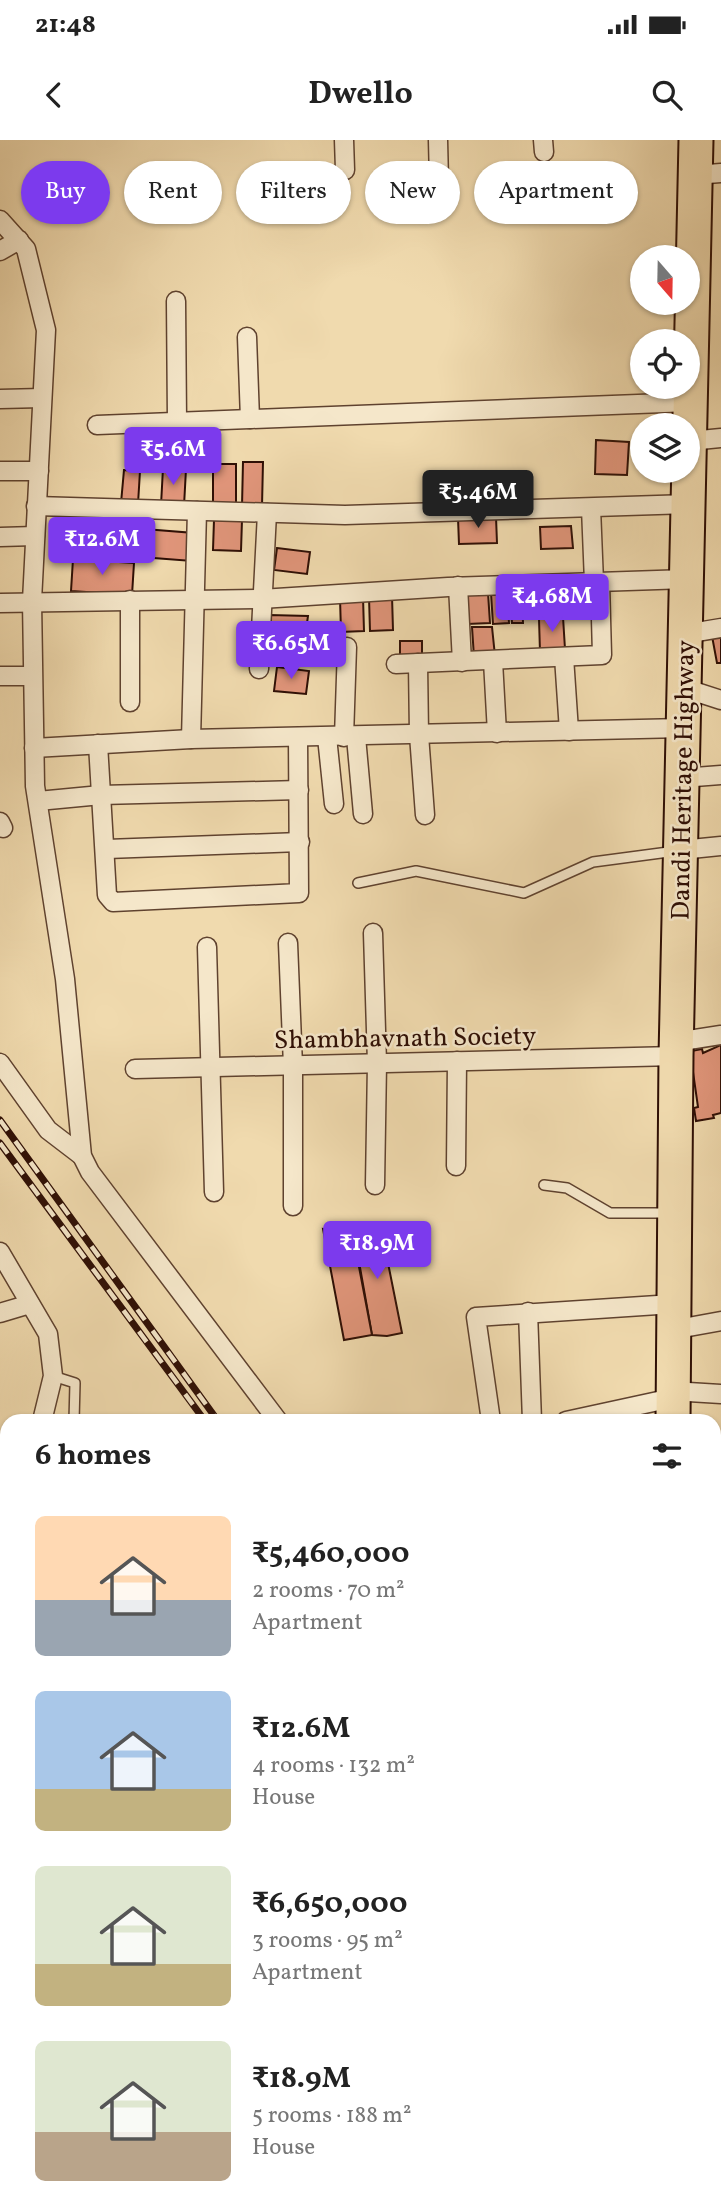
<!DOCTYPE html>
<meta charset="utf-8">
<style>
:root{--surface:#fff;--page:#f6f6f6;--text:#222;--muted:#767676;--accent:#7c3aed}
body{margin:0;font-family:Vollkorn,serif;background:var(--page);color:var(--text);height:100vh;display:flex;flex-direction:column;font-size:26px;white-space:nowrap}
*{box-sizing:border-box;margin:0}
p{font-size:23px;color:var(--muted)}
.icon{flex:none;width:38px;height:38px;fill:none;stroke:currentColor;stroke-width:2;stroke-linecap:round;stroke-linejoin:round}
.map{position:relative;flex:1;overflow:hidden}
.side{position:absolute;left:0px;top:1274px;width:721px;height:798px;display:flex;flex-direction:column;background:var(--surface);border-radius:21px 21px 0 0;box-shadow:0 2px 5px #0004}
.side>*{flex:none}
.top-card{position:absolute;left:21px;top:21px;width:679px;height:63px;display:flex;gap:14px}
.needle{width:46px;rotate:160deg}
.controls{position:absolute;left:630px;top:105px;display:grid;gap:14px}
.controls a{display:grid;place-items:center;width:70px;height:70px;border-radius:50%;background:var(--surface);box-shadow:0 2px 5px #0004;font-size:35px}
.price{position:absolute;translate:-50% -60px;padding:0 16px;border-radius:7px;background:var(--accent);color:#fff;font-size:23px;line-height:46px;filter:drop-shadow(0 2px 4px #0008)}
.price::after{content:'';position:absolute;left:50%;top:42px;width:21px;height:16px;margin-left:-10px;background:inherit;clip-path:polygon(0 0,100% 0,50% 100%)}
.price.active{background:#222;color:#fff}
ul{padding:0;list-style:none}
li{display:flex;align-items:center;gap:21px;height:175px;padding:0 35px}
li span{display:grid;place-items:center;flex:none;width:196px;height:140px;border-radius:10px;color:#555}
li>.icon{margin-inline-start:auto}
span .icon{width:84px;height:84px;fill:#fffc;stroke-width:1}
li b{font-size:30px}
h2{display:flex;justify-content:space-between;align-items:center;height:84px;padding:0 35px;font-size:30px}
.tag{padding:0 24px;border-radius:32px;background:var(--surface);box-shadow:0 2px 5px #0004;font-size:24px;line-height:63px}
.tag.active{background:var(--accent);color:#fff}
.status{display:flex;justify-content:space-between;align-items:center;height:49px;padding:0 35px;background:var(--surface);direction:ltr}
.status svg{height:19px;fill:currentColor}
header{display:flex;justify-content:space-between;align-items:center;height:91px;padding:0 35px;background:var(--surface);font-size:32px;font-weight:700}
.map>svg:first-child{display:block}
.building{fill:#e0957a;stroke:#2f0f05;stroke-width:2}
.lines{fill:none;stroke-linecap:round;stroke-linejoin:round}
.lane-casing{stroke:#5f422f;stroke-width:12}
.street-casing{stroke:#5f422f;stroke-width:21}
.highway-casing{stroke:#2f0f05;stroke-width:37}
.lane{stroke:#f5e7ca;stroke-width:9}
.street{stroke:#f5e7ca;stroke-width:18}
.highway{stroke:#f0daae;stroke-width:33}
.rail-casing{stroke:#2f0f05;stroke-width:7}
.rail{stroke:#f5e7ca;stroke-width:4.5;stroke-dasharray:13;stroke-linecap:butt}
.labels{text-anchor:middle;stroke-width:5;stroke-linejoin:round;paint-order:stroke}
.street-label{font-size:26px;fill:#2f0f05;stroke:#f5e7ca}
</style>
<div class="status"><b>21:48</b><svg viewBox="0 0 49 12"><path d="M0 12V9h3v3zM5 12V6h3v6zM10 12V3h3v9zM15 12V0h3v12zM26 1h20v11H26zM47 4h2v5h-2z"/></svg></div>
<header><svg class="icon" aria-label="back" viewBox="0 0 24 24"><path d="M15 5l-7 7 7 7"/></svg>Dwello<svg class="icon" aria-label="search" viewBox="0 0 24 24"><circle cx="10" cy="10" r="6"/><path d="M15 15l6 6"/></svg></header>
<div class="map">
<svg width="721" height="2072" viewBox="0 0 721 2072">
<rect width="100%" height="100%" fill="#f0daae"/>
<filter id="stains"><feTurbulence type="fractalNoise" baseFrequency=".00286" numOctaves="4"/><feColorMatrix values="0 0 0 0 .2 0 0 0 0 .09 0 0 0 0 .02 0 0 0 .5 -.17"/></filter>
<radialGradient id="worn" r=".72"><stop offset=".6" stop-color="#630" stop-opacity="0"/><stop offset="1" stop-color="#630" stop-opacity=".3"/></radialGradient>
<!-- building -->
<g class="building">
<path d="M596 300 629 302 627 335 595 334Z"/>
<path d="M243 322H263L262 366H242Z"/>
<rect x="213" y="324" width="23" height="40"/>
<path d="M163 328 186 329 184 366 161 365Z"/>
<path d="M124 330 140 331 138 364 121 363Z"/>
<path d="M496 377 497 403 459 404 458 378Z"/>
<path d="M214 380H242L241 411 213 410Z"/>
<path d="M571 386 573 408 541 409 540 387Z"/>
<path d="M144 389 194 393 192 421 141 417Z"/>
<path d="M277 408 310 412 307 434 274 430Z"/>
<path d="M73 419 134 423 132 455 71 451Z"/>
<path d="M466 453H488L490 483 467 484Z"/>
<path d="M491 453 507 454 509 483 493 484Z"/>
<path d="M510 453H522L523 483H512Z"/>
<path d="M392 456 393 490 370 491 369 457Z"/>
<path d="M363 457 364 491 341 492 340 458Z"/>
<path d="M269 475 308 476 303 512 268 510Z"/>
<path d="M563 477 565 509 540 512 539 479Z"/>
<path d="M472 487H492L495 516 474 517Z"/>
<path d="M721 494V523H717L712 496Z"/>
<rect x="400" y="501" width="22" height="16"/>
<path d="M277 527 309 531 306 554 274 551Z"/>
<path d="M721 905V973L713 975 714 978 696 981 694 968 698 967 692 925 686 912 702 909 703 913Z"/>
<path d="M380 1083 402 1193 387 1196 372 1195 353 1088Z"/>
<path d="M351 1085 372 1195 344 1200 323 1089 343 1091Z"/>
<path d="M714 1330H721V1372L714 1373Z"/>
</g>
<g class="lines">
<defs>
<g id="lane">
<path d="M358 743 416 731 524 753 593 722 676 711"/>
<path d="M544 1045 567 1048 610 1073H669"/>
<path d="M53 1236 75 1243 74 1281"/>
</g>
<g id="street">
<path d="M344 0 345 30"/>
<path d="M438 0 439 41"/>
<path d="M543 0 544 12"/>
<path d="M695 35 721 33"/>
<path d="M0 80 26 109 46 190 32 461 35 646 65 839 82 1016 90 1032 278 1281"/>
<path d="M0 111 19 100"/>
<path d="M176 161 177 282"/>
<path d="M247 197 250 279"/>
<path d="M0 259 42 258"/>
<path d="M97 285 690 262"/>
<path d="M690 301 721 298"/>
<path d="M0 331H39"/>
<path d="M36 366 345 375 689 364"/>
<path d="M591 368 594 442"/>
<path d="M0 397 35 396"/>
<path d="M458 446 462 522"/>
<path d="M130 460V562"/>
<path d="M0 463 261 459 448 447 687 439"/>
<path d="M685 494 721 488"/>
<path d="M564 517 569 591"/>
<path d="M493 521 497 593"/>
<path d="M418 523 419 595 425 675"/>
<path d="M396 524 602 515 600 442"/>
<path d="M259 529 267 373"/>
<path d="M0 536H31"/>
<path d="M684 548 721 560"/>
<path d="M327 597 334 664"/>
<path d="M344 597 347 507"/>
<path d="M356 597 363 674"/>
<path d="M191 599 197 371"/>
<path d="M98 604 107 755 113 762 299 753 298 597"/>
<path d="M34 608 191 599 683 588"/>
<path d="M682 638 721 635"/>
<path d="M38 661 101 655 299 650"/>
<path d="M0 682 3 688"/>
<path d="M107 709 300 702"/>
<path d="M681 710 721 706"/>
<path d="M373 793 377 923 375 1045"/>
<path d="M288 803 293 926V1066"/>
<path d="M207 807 214 1052"/>
<path d="M676 902 721 895"/>
<path d="M0 923 48 990 82 1016"/>
<path d="M135 929 676 916"/>
<path d="M456 1026 457 921"/>
<path d="M0 1112 48 1194 53 1236 42 1281"/>
<path d="M528 1172 532 1281"/>
<path d="M0 1173 30 1164"/>
<path d="M672 1190 721 1181"/>
<path d="M672 1251 721 1254"/>
<path d="M491 1281 476 1177 673 1164"/>
<path d="M566 1281 672 1258"/>
<path d="M714 1308 721 1309"/>
<path d="M0 1386H7"/>
<path d="M0 1538 7 1494"/>
<path d="M714 1573 721 1572"/>
<path d="M714 1685 721 1683"/>
<path d="M0 1689 7 1717"/>
<path d="M0 1809 7 1808"/>
<path d="M0 1898 7 1897"/>
<path d="M0 1937 7 1936"/>
<path d="M0 2031 7 2030"/>
<path d="M714 2041 721 2051"/>
<path d="M58 2065 59 2072"/>
<path d="M320 2065 321 2072"/>
<path d="M359 2065 361 2072"/>
<path d="M189 2072 230 2065"/>
<path d="M637 2072 652 2065"/>
</g>
<g id="highway">
<path d="M673 1281 676 916 696 0"/>
<path d="M714 1858 721 1871"/>
</g>
</defs>
<!-- lane casing -->
<use href="#lane" class="lane-casing"/>
<!-- street casing -->
<use href="#street" class="street-casing"/>
<!-- highway casing -->
<use href="#highway" class="highway-casing"/>
<!-- lane -->
<use href="#lane" class="lane"/>
<!-- street -->
<use href="#street" class="street"/>
<!-- highway -->
<use href="#highway" class="highway"/>
<defs>
<g id="rail">
<path d="M0 980 218 1281"/>
<path d="M0 1003 205 1281"/>
<path d="M714 1943 721 1952"/>
<path d="M714 1968 721 1978"/>
</g>
</defs>
<!-- rail casing -->
<use href="#rail" class="rail-casing"/>
<!-- rail -->
<use href="#rail" class="rail"/>
</g>
<g class="labels">
<!-- street labels -->
<g class="street-label">
<text transform="translate(682 640) rotate(-89)" y="9">Dandi Heritage Highway</text>
<text transform="translate(405 897) rotate(-1)" y="9">Shambhavnath Society</text>
</g>
</g>
<rect width="100%" height="100%" filter="url(#stains)"/>
<rect width="100%" height="100%" fill="url(#worn)"/>
</svg>
<div class="controls">
<a><svg class="needle" viewBox="-14 -14 28 28"><path d="M0-13l5 13h-10z" fill="#e53935"/><path d="M0 13l5-13h-10z" fill="#767676"/></svg></a>
<a><svg class="icon" aria-label="locate" viewBox="0 0 24 24"><circle cx="12" cy="12" r="6"/><path d="M12 2v4M12 18v4M2 12h4M18 12h4"/></svg></a>
<a><svg class="icon" aria-label="layers" viewBox="0 0 24 24"><path d="M12 4l9 5-9 5-9-5zM3 14l9 5 9-5"/></svg></a>
</div>
<b class="price" style="left:173px;top:347px">₹5.6M</b>
<b class="price active" style="left:478px;top:390px">₹5.46M</b>
<b class="price" style="left:102px;top:437px">₹12.6M</b>
<b class="price" style="left:552px;top:494px">₹4.68M</b>
<b class="price" style="left:291px;top:541px">₹6.65M</b>
<b class="price" style="left:377px;top:1141px">₹18.9M</b>
<div class="top-card">
<a class="tag active">Buy</a>
<a class="tag">Rent</a>
<a class="tag">Filters</a>
<a class="tag">New</a>
<a class="tag">Apartment</a>
</div>
<section class="side">
<h2>6 homes<svg class="icon" aria-label="filters" viewBox="0 0 24 24"><path d="M4 7h16M4 17h16"/><circle cx="9" cy="7" r="2"/><circle cx="15" cy="17" r="2"/></svg></h2>
<ul>
<li><span style="background:linear-gradient(#ffd9b3 60%,#9aa5b1 0)"><svg class="icon" aria-label="home" viewBox="0 0 24 24"><path d="M3 11l9-7 9 7M6 9v11h12V9"/></svg></span><div><b>₹5,460,000</b><p>2 rooms · 70 m²</p><p>Apartment</p></div></li>
<li><span style="background:linear-gradient(#a9c7e8 70%,#c2b280 0)"><svg class="icon" aria-label="home" viewBox="0 0 24 24"><path d="M3 11l9-7 9 7M6 9v11h12V9"/></svg></span><div><b>₹12.6M</b><p>4 rooms · 132 m²</p><p>House</p></div></li>
<li><span style="background:linear-gradient(#dfe7d0 70%,#c2b280 0)"><svg class="icon" aria-label="home" viewBox="0 0 24 24"><path d="M3 11l9-7 9 7M6 9v11h12V9"/></svg></span><div><b>₹6,650,000</b><p>3 rooms · 95 m²</p><p>Apartment</p></div></li>
<li><span style="background:linear-gradient(#dfe7d0 65%,#b9a48a 0)"><svg class="icon" aria-label="home" viewBox="0 0 24 24"><path d="M3 11l9-7 9 7M6 9v11h12V9"/></svg></span><div><b>₹18.9M</b><p>5 rooms · 188 m²</p><p>House</p></div></li>
</ul>
</section>
</div>
